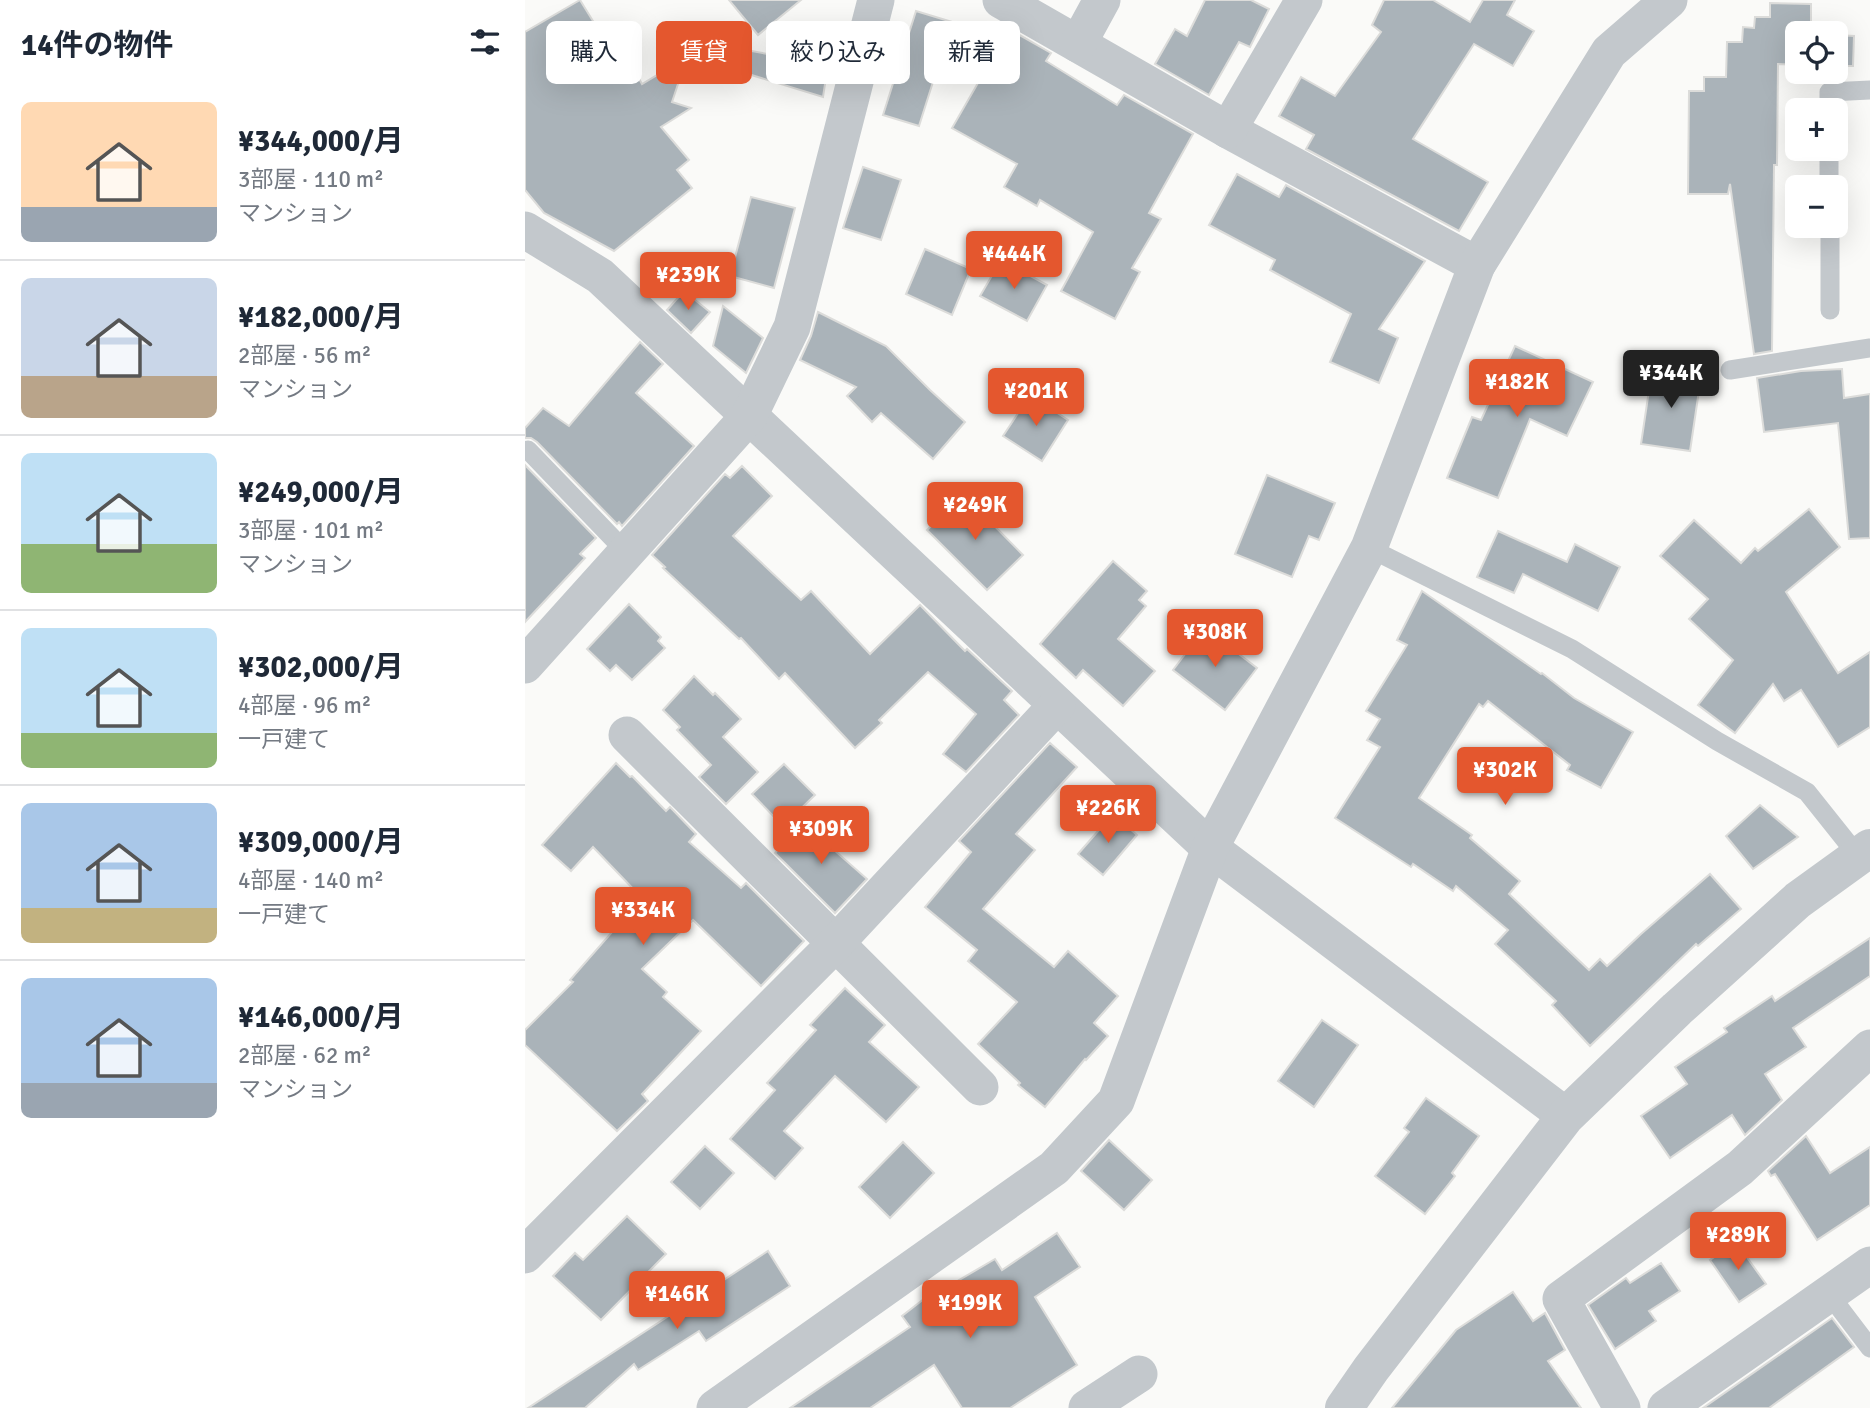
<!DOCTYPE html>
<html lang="ja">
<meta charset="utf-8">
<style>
:root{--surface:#fff;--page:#f6f6f7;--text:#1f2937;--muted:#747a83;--line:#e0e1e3;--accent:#e4572e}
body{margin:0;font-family:Signika,"Noto Sans JP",sans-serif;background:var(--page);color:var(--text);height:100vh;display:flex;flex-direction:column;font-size:26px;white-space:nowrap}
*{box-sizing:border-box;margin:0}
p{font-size:23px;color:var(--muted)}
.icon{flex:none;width:38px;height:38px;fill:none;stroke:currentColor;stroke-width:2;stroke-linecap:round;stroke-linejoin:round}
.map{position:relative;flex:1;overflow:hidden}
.details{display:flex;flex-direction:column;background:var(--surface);width:525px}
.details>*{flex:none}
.banner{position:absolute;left:21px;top:21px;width:665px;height:63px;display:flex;gap:14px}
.tools{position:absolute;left:1260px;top:21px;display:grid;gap:14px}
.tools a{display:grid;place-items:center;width:63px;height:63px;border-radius:10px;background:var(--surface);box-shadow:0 7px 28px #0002;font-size:35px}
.price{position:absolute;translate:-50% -60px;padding:0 16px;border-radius:7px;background:var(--accent);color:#fff;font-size:23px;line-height:46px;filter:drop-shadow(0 2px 4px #0008)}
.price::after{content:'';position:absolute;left:50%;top:42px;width:21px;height:16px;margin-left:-10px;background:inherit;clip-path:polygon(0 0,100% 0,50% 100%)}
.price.active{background:#222;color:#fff}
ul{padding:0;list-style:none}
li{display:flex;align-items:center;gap:21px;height:175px;padding:0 21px}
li+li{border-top:2px solid var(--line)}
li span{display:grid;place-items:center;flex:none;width:196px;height:140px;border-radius:10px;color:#555}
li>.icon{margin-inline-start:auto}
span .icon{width:84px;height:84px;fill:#fffc;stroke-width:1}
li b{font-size:30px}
h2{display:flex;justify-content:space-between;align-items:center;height:84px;padding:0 21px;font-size:30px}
.tag{padding:0 24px;border-radius:10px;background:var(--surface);box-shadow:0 7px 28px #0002;font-size:24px;line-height:63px}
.tag.active{background:var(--accent);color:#fff}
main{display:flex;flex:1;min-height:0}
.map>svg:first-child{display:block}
.building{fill:#aab3b9;stroke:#dcdcda;stroke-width:2}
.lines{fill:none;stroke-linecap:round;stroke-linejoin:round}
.service{stroke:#c3c8cc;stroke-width:19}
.minor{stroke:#c3c8cc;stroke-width:37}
.tertiary{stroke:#c3c8cc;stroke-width:38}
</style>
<main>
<section class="details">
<h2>14件の物件<svg class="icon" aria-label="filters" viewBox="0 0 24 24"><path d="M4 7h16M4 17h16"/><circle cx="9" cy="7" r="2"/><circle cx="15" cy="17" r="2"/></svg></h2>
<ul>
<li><span style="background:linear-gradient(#ffd9b3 75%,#9aa5b1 0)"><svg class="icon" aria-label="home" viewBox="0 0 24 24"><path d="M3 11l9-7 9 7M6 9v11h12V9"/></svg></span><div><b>¥344,000/月</b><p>3部屋 · 110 m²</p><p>マンション</p></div></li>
<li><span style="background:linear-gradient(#c9d6e8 70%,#b9a48a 0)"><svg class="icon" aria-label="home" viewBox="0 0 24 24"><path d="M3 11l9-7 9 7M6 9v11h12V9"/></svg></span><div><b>¥182,000/月</b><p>2部屋 · 56 m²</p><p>マンション</p></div></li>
<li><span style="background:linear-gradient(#bfe0f5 65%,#8fb573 0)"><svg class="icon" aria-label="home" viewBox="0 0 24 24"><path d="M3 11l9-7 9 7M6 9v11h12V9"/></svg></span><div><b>¥249,000/月</b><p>3部屋 · 101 m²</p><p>マンション</p></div></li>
<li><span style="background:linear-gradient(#bfe0f5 75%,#8fb573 0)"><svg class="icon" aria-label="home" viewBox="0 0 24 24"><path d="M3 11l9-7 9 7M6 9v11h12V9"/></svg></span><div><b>¥302,000/月</b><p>4部屋 · 96 m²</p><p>一戸建て</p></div></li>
<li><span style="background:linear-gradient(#a9c7e8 75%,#c2b280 0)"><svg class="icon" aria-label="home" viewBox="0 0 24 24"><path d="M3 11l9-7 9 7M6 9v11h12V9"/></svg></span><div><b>¥309,000/月</b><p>4部屋 · 140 m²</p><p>一戸建て</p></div></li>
<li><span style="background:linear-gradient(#a9c7e8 75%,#9aa5b1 0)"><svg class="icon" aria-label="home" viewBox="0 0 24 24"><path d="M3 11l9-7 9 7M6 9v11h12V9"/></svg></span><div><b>¥146,000/月</b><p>2部屋 · 62 m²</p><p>マンション</p></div></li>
</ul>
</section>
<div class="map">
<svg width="1345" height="1408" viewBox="0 0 1345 1408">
<rect width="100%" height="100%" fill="#fafaf8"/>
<!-- building -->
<g class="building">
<path d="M55 0 92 60 101 55 117 84 162 57 147 102 166 108 136 127 164 160 152 170 167 188 89 251 19 213 0 190V32Z"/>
<path d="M204 0H276L233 35Z"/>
<path d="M680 0H726L744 9 725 47 714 42 684 95 630 64 650 29 662 36Z"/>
<path d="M859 0H908L945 22 958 0H990L982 15 1009 31 988 66 949 44 888 139 963 182 934 231 781 149 789 135 754 116 776 77 810 96 856 32 847 25Z"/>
<path d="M1245 3 1286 4V33H1272V65L1253 64 1252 165H1249L1247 351 1229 354 1205 184 1203 194H1163L1164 91H1179V77H1201L1202 42H1217L1218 27 1229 28 1230 17H1245Z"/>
<path d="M391 11 427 22 394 126 358 115Z"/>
<path d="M484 29 526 53 521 61 592 105 599 95 668 134 624 213 636 219 607 268 615 272 590 319 536 291 568 232 515 200 512 206 479 187 492 164 427 128Z"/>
<path d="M1311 35 1329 36 1328 66H1311Z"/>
<path d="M199 46 303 65 298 97 194 65Z"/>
<path d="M338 167 376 180 356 240 318 228Z"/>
<path d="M712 174 754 197 761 185 900 261 854 329 873 338 854 383 805 362 826 314 745 270 750 260 684 225Z"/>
<path d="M226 197 270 208 249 288 205 276Z"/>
<path d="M400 249 446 269 427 315 381 294Z"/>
<path d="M476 260 522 285 502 321 455 296Z"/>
<path d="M159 291 185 312 166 333 142 310Z"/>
<path d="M198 306 238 338 221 373 188 346Z"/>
<path d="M293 312 361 346 405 390 440 422 408 459 356 413 347 422 322 396 331 387 275 360 286 336Z"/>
<path d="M115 342 138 364 111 393 169 446 97 526 94 522 92 524 12 442 6 438H0V428L18 408 44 426Z"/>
<path d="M990 346 1068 382 1042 436 1005 419 973 498 922 478 947 417 956 420Z"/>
<path d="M1317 369 1319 398 1345 394V538L1324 539 1313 423 1239 432 1232 378 1276 371Z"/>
<path d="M1127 370 1176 377 1165 451 1116 444Z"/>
<path d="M505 395 543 420 517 461 478 436Z"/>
<path d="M0 465 71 538 55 554 60 558 0 622Z"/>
<path d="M217 466 247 496 208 536 276 600 286 591 345 654 395 605 440 651 442 649 487 691 479 700 494 715 441 772 418 754 451 714 403 672 354 720 357 723 330 748 260 673 254 679 216 638 214 639 138 568 140 567 127 555 200 474 205 478Z"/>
<path d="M742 475 810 503 794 540 784 536 767 577 710 554Z"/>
<path d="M439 495 498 555 462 590 402 530Z"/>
<path d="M1284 509 1315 547 1261 592 1313 673 1345 652V727L1313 747 1276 690 1259 701 1248 684 1210 733 1173 705 1208 660 1164 619 1183 599 1135 556 1169 520 1216 563 1230 548 1233 551Z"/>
<path d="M973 531 1042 562 1050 544 1095 567 1073 611 998 574 989 593 952 577Z"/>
<path d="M588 561 622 591 614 600 621 606 593 639 630 671 598 706 558 670 551 678 515 644Z"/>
<path d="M897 591 1016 674 1017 673 1049 698 1108 732 1076 788 1042 770 1045 765 963 701 958 707 954 704 894 798 947 835 945 838 995 881 984 894 1064 970 1075 959 1082 966 1116 934 1185 874 1216 909 1173 946 1171 944 1065 1046 1027 1005 1031 1001 970 944 983 930 931 886 928 891 888 864 886 867 810 818 855 747 842 740 855 719 841 711 882 645 872 640Z"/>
<path d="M104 604 136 637 133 641 140 648 107 680 91 665 85 671 62 649Z"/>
<path d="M680 628 732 668 700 710 648 670Z"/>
<path d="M169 676 188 695 190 693 216 719 198 737 233 772 201 804 174 777 186 765 152 730 155 727 138 710Z"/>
<path d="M525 743 552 767 491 834 510 850 458 909 529 967 543 951 593 996 569 1023 583 1036 561 1060 560 1059 520 1107 493 1085 495 1083 453 1044 492 1002 443 961 452 950 400 907 446 852 434 841Z"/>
<path d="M91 763 105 777 107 776 141 811 145 807 171 834 164 842 216 888 221 883 279 941 236 986 168 920 117 969 142 992 138 997 176 1031 117 1094 123 1101 92 1131 0 1045V1030L48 982 45 980 102 915 98 912 115 896 68 847 46 871 17 845Z"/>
<path d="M259 764 290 795 258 826 227 794Z"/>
<path d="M1235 805 1273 837 1228 869 1201 836Z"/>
<path d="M588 814 612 835 578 875 553 854Z"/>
<path d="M284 818 305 838 301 843 342 879 310 913 250 853Z"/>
<path d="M1345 938V976L1268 1028 1281 1047 1240 1074 1257 1100 1220 1135 1207 1115 1145 1158 1116 1116 1162 1084 1150 1067 1202 1032 1199 1028 1247 996 1250 1001Z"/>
<path d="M320 988 360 1025 344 1042 394 1087 361 1122 310 1076 259 1131 278 1148 250 1179 205 1139 250 1090 242 1083 291 1030 285 1025Z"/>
<path d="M797 1020 833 1045 789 1107 753 1081Z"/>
<path d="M901 1098 954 1136 927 1173 930 1176 900 1214 850 1176 884 1132 879 1128Z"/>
<path d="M1281 1136 1305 1173 1345 1147V1205L1292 1240 1250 1174 1246 1176 1243 1171Z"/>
<path d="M584 1140 627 1180 599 1210 556 1171Z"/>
<path d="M378 1142 409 1173 365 1218 334 1187Z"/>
<path d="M180 1146 209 1173 175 1209 146 1182Z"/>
<path d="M102 1216 141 1254 76 1320 28 1276 50 1253 58 1260Z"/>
<path d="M532 1233 555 1267 510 1297 552 1365 485 1408H437L409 1365 345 1408H265L385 1327 377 1316 404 1295 405 1297 470 1259 477 1270Z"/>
<path d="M1211 1242 1241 1284 1214 1302 1185 1260Z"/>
<path d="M243 1251 265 1286 181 1341 174 1331 113 1370 109 1364 60 1408H3Z"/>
<path d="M1136 1263 1155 1291 1124 1311 1131 1321 1090 1349 1063 1305 1101 1278 1105 1283Z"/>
<path d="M988 1292 1008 1321 1020 1313 1040 1350 1023 1361 1056 1408H867L931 1330Z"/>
<path d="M1307 1318 1329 1347 1244 1408H1178Z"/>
</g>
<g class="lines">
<!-- service -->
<g class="service">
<path d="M1304 110V92L1345 90"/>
<path d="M1304 149V187"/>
<path d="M1305 226V310"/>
<path d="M1205 370 1345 348"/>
<path d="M3 450 102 553"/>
<path d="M844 548 1047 649 1192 741 1282 792 1333 856"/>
<path d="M1304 1294 1345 1348"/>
</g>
<!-- minor -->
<g class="minor">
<path d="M476 0 703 130 952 265"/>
<path d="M553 44 577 0"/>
<path d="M703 130 779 0"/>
<path d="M0 230 75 276 685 848 1041 1116"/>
<path d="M0 665 224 416 267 327 351 0"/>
<path d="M102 735 455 1087"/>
<path d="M0 1255 310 944 532 705"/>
<path d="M190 1408 529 1168 591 1101 685 848 844 548 952 265 1084 52 1144 0"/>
<path d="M562 1408 614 1374"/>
<path d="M1097 1408 1036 1299 1215 1168 1345 1048"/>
<path d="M1141 1408 1345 1265"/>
</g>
<!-- tertiary -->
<path class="tertiary" d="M819 1408 846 1369 1041 1116 1152 1009 1273 900 1345 848"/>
</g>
</svg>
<div class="tools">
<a><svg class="icon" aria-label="locate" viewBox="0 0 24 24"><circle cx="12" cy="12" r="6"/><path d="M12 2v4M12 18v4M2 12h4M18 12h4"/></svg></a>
<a>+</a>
<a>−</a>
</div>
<b class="price" style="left:489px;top:291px">¥444K</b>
<b class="price" style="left:163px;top:312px">¥239K</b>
<b class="price active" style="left:1146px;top:410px">¥344K</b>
<b class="price" style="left:992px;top:419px">¥182K</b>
<b class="price" style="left:511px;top:428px">¥201K</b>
<b class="price" style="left:450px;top:542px">¥249K</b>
<b class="price" style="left:690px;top:669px">¥308K</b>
<b class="price" style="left:980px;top:807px">¥302K</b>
<b class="price" style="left:583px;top:845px">¥226K</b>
<b class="price" style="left:296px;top:866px">¥309K</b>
<b class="price" style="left:118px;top:947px">¥334K</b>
<b class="price" style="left:1213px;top:1272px">¥289K</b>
<b class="price" style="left:152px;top:1331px">¥146K</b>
<b class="price" style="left:445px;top:1340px">¥199K</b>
<div class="banner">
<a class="tag">購入</a>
<a class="tag active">賃貸</a>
<a class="tag">絞り込み</a>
<a class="tag">新着</a>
</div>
</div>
</main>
